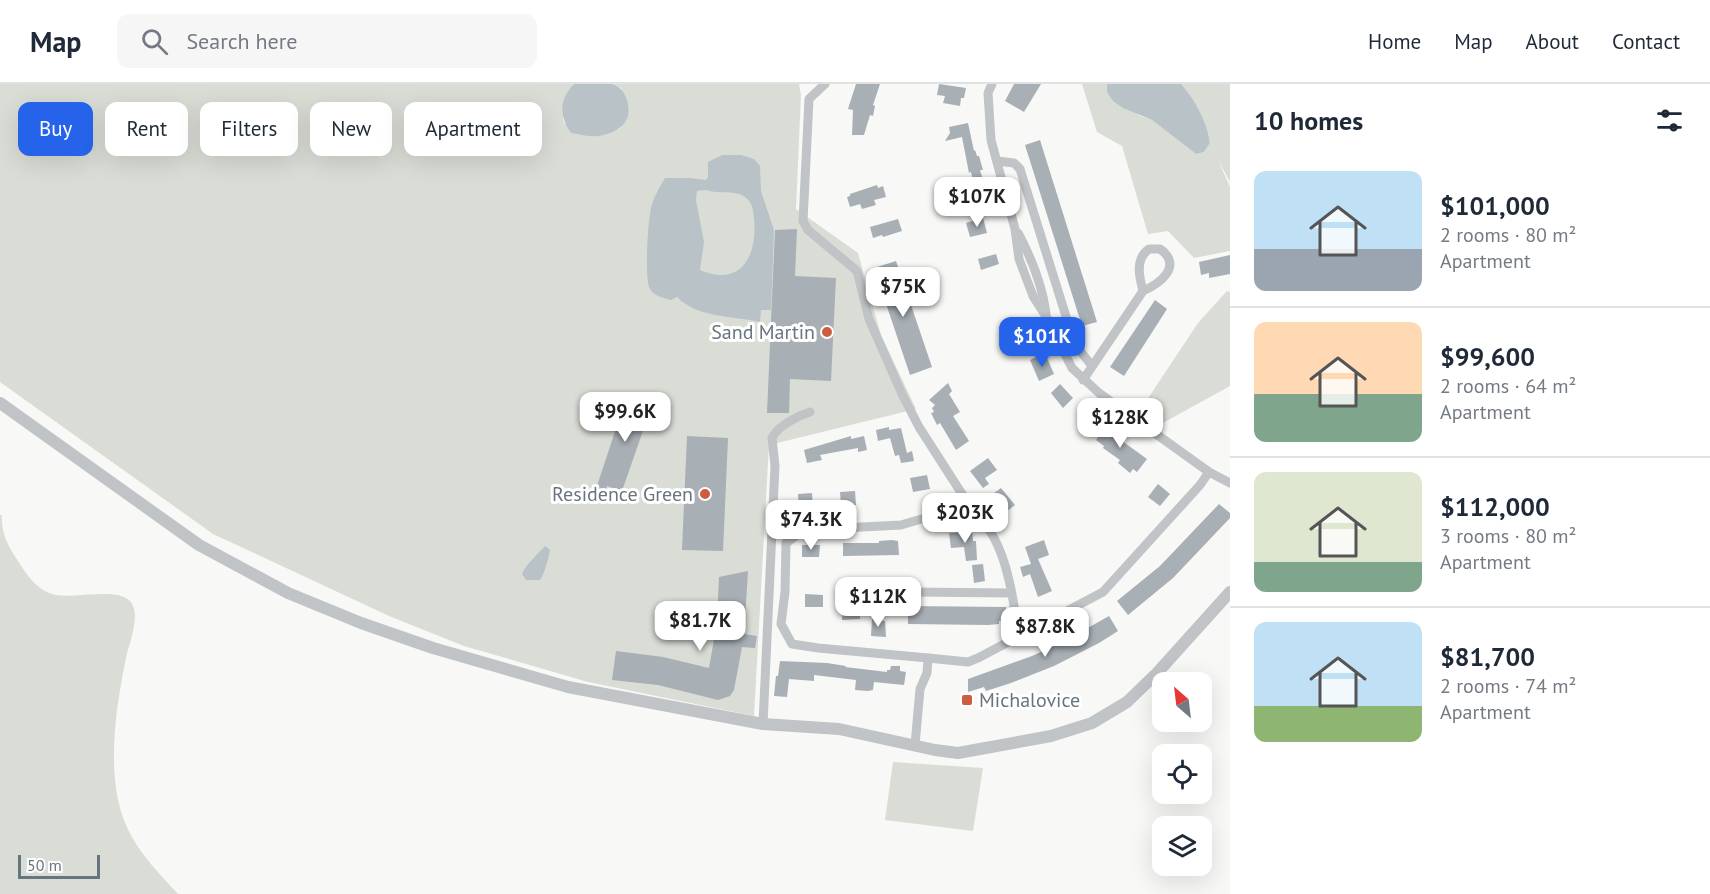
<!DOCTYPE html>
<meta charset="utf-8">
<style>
:root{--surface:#fff;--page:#f6f6f7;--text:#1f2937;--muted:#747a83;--line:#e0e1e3;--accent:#2563eb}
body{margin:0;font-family:"PT Sans",sans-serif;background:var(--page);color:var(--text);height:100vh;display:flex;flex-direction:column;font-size:22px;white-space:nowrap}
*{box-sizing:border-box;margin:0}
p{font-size:20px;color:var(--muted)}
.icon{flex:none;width:33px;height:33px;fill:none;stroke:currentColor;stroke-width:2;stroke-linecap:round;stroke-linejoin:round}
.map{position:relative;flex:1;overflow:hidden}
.panel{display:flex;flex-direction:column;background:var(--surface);width:480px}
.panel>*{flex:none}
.guide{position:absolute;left:18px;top:18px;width:570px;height:54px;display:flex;gap:12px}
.needle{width:39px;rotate:332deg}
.buttons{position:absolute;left:1152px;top:588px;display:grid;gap:12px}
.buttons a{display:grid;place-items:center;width:60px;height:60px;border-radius:12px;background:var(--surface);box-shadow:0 6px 24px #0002;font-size:30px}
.scale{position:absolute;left:18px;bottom:15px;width:82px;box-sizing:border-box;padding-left:6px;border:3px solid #66757e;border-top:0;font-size:16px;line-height:21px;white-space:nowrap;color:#66757e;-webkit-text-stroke:4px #fff;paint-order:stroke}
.price{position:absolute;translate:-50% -51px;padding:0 14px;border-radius:12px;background:#fff;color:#222;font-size:20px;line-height:39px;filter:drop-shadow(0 2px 3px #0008)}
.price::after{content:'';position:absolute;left:50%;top:36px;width:18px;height:14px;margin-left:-9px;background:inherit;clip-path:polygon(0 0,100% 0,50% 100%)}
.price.on{background:var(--accent);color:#fff}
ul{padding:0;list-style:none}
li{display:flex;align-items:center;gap:18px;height:150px;padding:0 24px}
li+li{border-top:2px solid var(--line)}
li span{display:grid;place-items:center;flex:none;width:168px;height:120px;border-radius:12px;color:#555}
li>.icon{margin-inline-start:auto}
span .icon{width:72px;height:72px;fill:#fffc;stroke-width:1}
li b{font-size:26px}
h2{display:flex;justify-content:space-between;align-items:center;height:72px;padding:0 24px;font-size:26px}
.chip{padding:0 21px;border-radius:12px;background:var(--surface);box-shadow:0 6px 24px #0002;font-size:21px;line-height:54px}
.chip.on{background:var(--accent);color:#fff}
header{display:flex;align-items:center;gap:36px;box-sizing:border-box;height:84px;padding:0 30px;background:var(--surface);border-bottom:2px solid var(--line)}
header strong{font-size:28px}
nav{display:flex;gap:33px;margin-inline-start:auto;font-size:21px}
.search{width:420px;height:54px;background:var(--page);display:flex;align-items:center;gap:15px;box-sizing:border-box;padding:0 21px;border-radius:12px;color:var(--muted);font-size:22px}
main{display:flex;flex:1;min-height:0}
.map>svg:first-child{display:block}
.green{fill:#d9ddd6}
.water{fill:#b9c3c7;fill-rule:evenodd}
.building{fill:#a8afb5}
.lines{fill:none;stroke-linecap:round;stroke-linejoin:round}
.minor{stroke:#c0c4c7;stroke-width:9}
.tertiary{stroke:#c0c4c7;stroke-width:12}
.poi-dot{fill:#ce5d40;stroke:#fff;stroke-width:2}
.labels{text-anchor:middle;stroke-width:6;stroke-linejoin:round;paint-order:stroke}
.poi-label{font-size:20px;fill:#66757e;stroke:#fff;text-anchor:end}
</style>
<header>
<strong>Map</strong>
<div class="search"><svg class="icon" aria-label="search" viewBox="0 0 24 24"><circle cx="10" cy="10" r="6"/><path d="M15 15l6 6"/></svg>Search here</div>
<nav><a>Home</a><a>Map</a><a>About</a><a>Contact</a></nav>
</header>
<main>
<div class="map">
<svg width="1230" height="810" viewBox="0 0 1230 810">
<rect width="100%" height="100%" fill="#f8f8f6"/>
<!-- green -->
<g class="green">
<path d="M0 0H574C563 12 561 23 564 39L604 51 619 45 627 36 621 4 614 0H799L801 11 796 125 858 169 881 251 916 325 769 361 754 632 588 598 464 562 389 532 213 450 0 298Z"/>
<path d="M1082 0H1107V8L1140 32 1152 36 1196 70 1204 68 1210 59C1208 39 1194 14 1181 0H1230V98L1218 76 1230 103V167L1194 174 1168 147 1148 150 1122 62 1097 48Z"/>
<path d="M1227 207 1230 208V302L1161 340 1141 325 1198 239Z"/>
<path d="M0 431H2C1 449 8 462 18 477 26 490 35 503 49 509 70 518 121 500 132 520 140 534 129 559 126 574 115 627 103 704 132 753 143 773 162 793 178 810H0Z"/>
<path d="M893 678 983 684 973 747 885 736Z"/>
</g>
<!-- water -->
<g class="water">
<path d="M574 0C586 0 601 0 612 0 625 2 632 24 627 35 623 44 612 49 604 51 593 54 582 51 571 49 559 32 559 15 574 0Z"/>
<path d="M1107 0H1181C1194 14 1208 39 1210 59L1204 68 1196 70 1152 36 1123 24 1113 17 1107 8Z"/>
<path d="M722 71H741L754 75 760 82 761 107 774 146 771 226H761L760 238C734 232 697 234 677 213L671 216C664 214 654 212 650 205 644 197 648 131 652 120 655 111 660 102 665 94H690L706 96 708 93V78ZM706 106C719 111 737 105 746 114 753 119 753 127 754 135 758 171 741 204 700 186L704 158 696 116 697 107Z"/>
<path d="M545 462 550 466C549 473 544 491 540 496H526L522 490C525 481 538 470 545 462Z"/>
</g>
<!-- building -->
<g class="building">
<path d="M856 0H880L873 21 875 22 873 32 870 31 864 51H852L853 26 848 25Z"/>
<path d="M939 0 966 4 964 14H961L960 22 943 19 945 12 937 11Z"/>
<path d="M1014 0H1041L1024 28 1005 17Z"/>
<path d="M968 39 974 67 975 66 977 72H979L983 86H980L989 117 973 120 970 107 975 106 971 88 969 89 962 53 945 57 950 49 949 43Z"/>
<path d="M1040 56 1097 238 1082 242 1025 61Z"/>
<path d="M877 101 878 104 883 102 886 113 874 116 876 121 862 125 860 120 850 123 847 113 850 112V110Z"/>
<path d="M983 134 987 149 970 153 966 139Z"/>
<path d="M898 135 902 147 883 153 882 151 873 154 870 143Z"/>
<path d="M797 145 795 192 836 194 831 297 790 295 789 329H767L775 146Z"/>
<path d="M996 170 999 180 981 186 978 175Z"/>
<path d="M1230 171V190L1209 194V189L1201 191 1199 178Z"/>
<path d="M896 177 932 283 910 291 874 184Z"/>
<path d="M1155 216 1167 225 1124 292 1110 283Z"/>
<path d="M1039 272 1042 277 1047 274 1054 290 1039 297 1030 276Z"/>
<path d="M948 299 952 307 949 310 960 328 953 332 969 357 956 366 940 339 937 341 931 329 934 328 932 324 935 321 929 316Z"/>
<path d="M1060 300 1073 314 1063 324 1051 309Z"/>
<path d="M628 308 637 310V308L654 315 622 407 607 402 603 415 594 411Z"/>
<path d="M1108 338 1122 348 1118 354 1147 375 1137 388 1133 385 1130 389 1118 379 1120 376 1103 364 1104 362 1096 356Z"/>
<path d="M889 343V346L901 344 907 369 912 367 914 377 901 379 899 371 895 372 890 354 878 357 876 346Z"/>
<path d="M687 352 728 354 723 467 682 466Z"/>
<path d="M851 352V355L864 352 867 366 858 368V364L836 368 820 371 822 376 807 379 804 366Z"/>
<path d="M988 374 997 386 985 394 989 400 983 404 970 387Z"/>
<path d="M927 391 930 405 913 408 910 394Z"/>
<path d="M1158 400 1170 410 1160 422 1148 413Z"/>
<path d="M1001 404 1015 421 1002 431 990 412Z"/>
<path d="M855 407 856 421 841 422 840 408Z"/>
<path d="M812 409 813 424 799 426 798 410Z"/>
<path d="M1219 420 1230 429V434L1173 494 1128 531 1117 517 1160 482Z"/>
<path d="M972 447 973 457H976L977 476 966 477 964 463 951 464 949 449Z"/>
<path d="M892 456 898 457 899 471 843 472V459H879V457Z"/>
<path d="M1044 456 1049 471 1038 475 1052 507 1038 513 1030 490 1023 493 1020 483 1031 480 1025 463Z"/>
<path d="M802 461H820L819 473H802Z"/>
<path d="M983 480 985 497 974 499 972 481Z"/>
<path d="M748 487 744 550 757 552 755 564 742 563 734 606 730 612 718 616 658 601 612 596 616 567 663 573 709 584 717 538 719 493Z"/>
<path d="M805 510 823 511V523H805Z"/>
<path d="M845 518H860V535L842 536 843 522H845Z"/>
<path d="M908 522 1006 523 1005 537H999V540L988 541 908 540Z"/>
<path d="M1109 532 1118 547 1099 559 1054 582 1011 599 986 607 984 603 968 608V595L1032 572 1063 558Z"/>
<path d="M872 535 885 537 886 553 871 552Z"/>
<path d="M780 577 827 579 846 582 845 583 887 588V586H890L891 582H900V587L906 588 904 601 874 598 873 606 868 607 855 606 856 596 814 591V597L789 595 787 613 774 612 776 592H778Z"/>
</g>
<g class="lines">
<!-- minor -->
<g class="minor">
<path d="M825 0 809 15 803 137 808 146 857 187 869 235 902 310 919 343 962 410 935 431 901 441 804 446 786 459 785 508 781 540 792 560 818 564 928 574 927 589 920 605 915 661"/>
<path d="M992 0 988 9 991 56 1015 145 1019 175 1033 212 1047 234 1072 284 1099 309 1209 388 1230 399"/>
<path d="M997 77 1014 79 1020 85 1069 242 1081 268 1092 282"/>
<path d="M1018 149C1032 175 1042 200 1046 229"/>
<path d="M1083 296 1143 207C1159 200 1184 182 1160 165H1149C1135 175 1139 192 1143 207"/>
<path d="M962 410C972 424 984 437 993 452 1009 480 1014 521 1019 553"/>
<path d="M912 508 1011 509"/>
<path d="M928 574 968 578 978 574 1103 508 1200 401 1209 388"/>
<path d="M763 640 775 382 772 354C778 342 797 332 810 328"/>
</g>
<!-- tertiary -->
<path class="tertiary" d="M0 319 199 461 288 509 361 539 433 564 568 603 763 640 839 645 935 666 958 669 1051 652 1092 639 1127 618 1157 589 1230 508"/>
</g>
<!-- markers -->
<g class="poi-dot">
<circle cx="827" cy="248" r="6"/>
<circle cx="705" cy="410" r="6"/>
<rect x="961" y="610" width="12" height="12" rx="3"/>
</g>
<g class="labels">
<!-- poi labels -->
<g class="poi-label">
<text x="815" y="255">Sand Martin</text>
<text x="693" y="417">Residence Green</text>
<text x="979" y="623" text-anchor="start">Michalovice</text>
</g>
</g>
</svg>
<div class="buttons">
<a><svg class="needle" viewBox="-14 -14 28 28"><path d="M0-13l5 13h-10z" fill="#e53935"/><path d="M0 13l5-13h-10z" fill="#747a83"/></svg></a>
<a><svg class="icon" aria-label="locate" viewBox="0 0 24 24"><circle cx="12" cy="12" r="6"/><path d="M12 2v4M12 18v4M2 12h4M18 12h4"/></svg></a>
<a><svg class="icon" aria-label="layers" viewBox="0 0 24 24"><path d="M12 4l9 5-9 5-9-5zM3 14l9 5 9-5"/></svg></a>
</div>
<div class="scale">50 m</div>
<b class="price" style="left:977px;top:144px">$107K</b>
<b class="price" style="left:903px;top:234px">$75K</b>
<b class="price on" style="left:1042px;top:284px">$101K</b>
<b class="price" style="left:625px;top:359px">$99.6K</b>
<b class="price" style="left:1120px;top:365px">$128K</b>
<b class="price" style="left:965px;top:460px">$203K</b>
<b class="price" style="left:811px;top:467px">$74.3K</b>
<b class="price" style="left:878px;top:544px">$112K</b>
<b class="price" style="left:700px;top:568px">$81.7K</b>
<b class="price" style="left:1045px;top:574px">$87.8K</b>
<div class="guide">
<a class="chip on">Buy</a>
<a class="chip">Rent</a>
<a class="chip">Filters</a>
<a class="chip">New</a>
<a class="chip">Apartment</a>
</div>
</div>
<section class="panel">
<h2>10 homes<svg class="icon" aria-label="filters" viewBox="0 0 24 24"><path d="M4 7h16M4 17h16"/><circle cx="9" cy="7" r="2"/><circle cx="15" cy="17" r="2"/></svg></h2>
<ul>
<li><span style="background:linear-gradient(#bfe0f5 65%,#9aa5b1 0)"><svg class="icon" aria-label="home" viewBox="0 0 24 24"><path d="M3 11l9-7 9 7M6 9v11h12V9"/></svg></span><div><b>$101,000</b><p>2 rooms · 80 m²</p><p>Apartment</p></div></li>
<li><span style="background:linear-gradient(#ffd9b3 60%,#7fa58c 0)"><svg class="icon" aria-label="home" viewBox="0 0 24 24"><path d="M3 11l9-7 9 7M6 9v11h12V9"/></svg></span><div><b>$99,600</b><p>2 rooms · 64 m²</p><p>Apartment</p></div></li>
<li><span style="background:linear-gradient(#dfe7d0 75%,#7fa58c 0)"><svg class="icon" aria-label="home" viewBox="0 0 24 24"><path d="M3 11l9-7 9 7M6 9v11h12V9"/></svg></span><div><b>$112,000</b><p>3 rooms · 80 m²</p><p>Apartment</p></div></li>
<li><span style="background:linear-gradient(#bfe0f5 70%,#8fb573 0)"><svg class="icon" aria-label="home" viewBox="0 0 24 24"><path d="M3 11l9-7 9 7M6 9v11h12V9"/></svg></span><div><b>$81,700</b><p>2 rooms · 74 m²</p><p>Apartment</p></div></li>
</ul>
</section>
</main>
